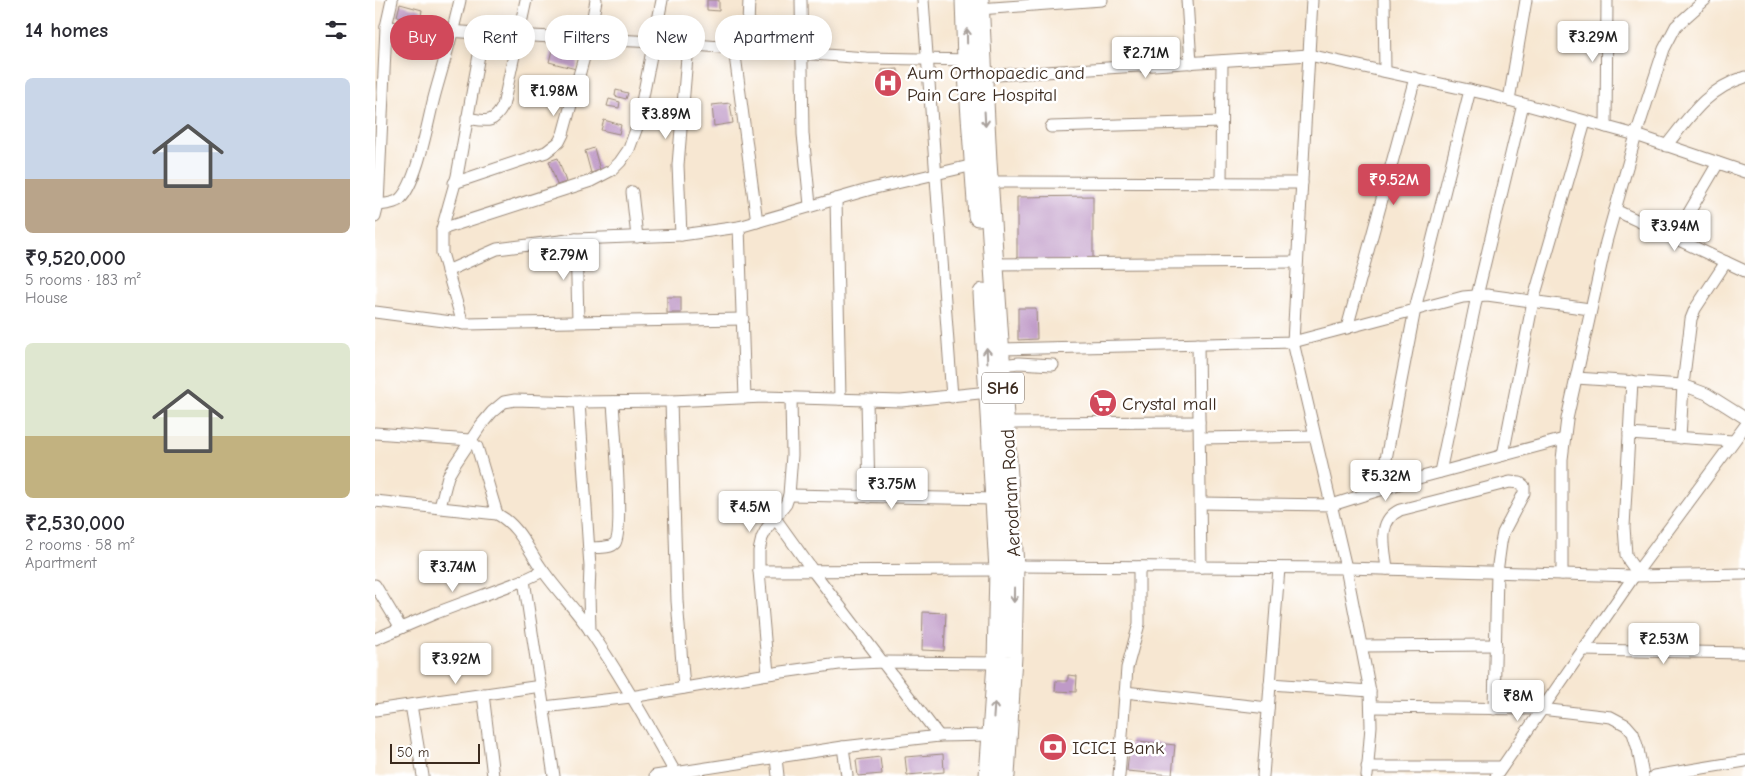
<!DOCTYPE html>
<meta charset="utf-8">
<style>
:root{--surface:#fff;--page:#f7f7f7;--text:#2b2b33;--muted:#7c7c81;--accent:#d1495b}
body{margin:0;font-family:"Comic Neue",sans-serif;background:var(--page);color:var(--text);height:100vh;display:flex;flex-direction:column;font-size:19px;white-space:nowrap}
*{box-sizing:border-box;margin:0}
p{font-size:16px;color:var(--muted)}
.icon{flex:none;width:28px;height:28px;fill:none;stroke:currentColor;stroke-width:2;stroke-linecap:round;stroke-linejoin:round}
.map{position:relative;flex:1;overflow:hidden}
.sheet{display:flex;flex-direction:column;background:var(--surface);width:375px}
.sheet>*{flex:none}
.guide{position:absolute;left:15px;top:15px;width:475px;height:45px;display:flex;gap:10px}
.scale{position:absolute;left:15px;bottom:12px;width:90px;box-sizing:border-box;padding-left:5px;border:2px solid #3b2a1e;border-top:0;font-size:14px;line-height:18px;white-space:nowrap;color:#3b2a1e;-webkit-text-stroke:4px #fff;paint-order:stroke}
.price{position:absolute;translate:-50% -42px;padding:0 11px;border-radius:5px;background:#fff;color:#222;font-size:16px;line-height:32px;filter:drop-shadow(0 1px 2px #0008)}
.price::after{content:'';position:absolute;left:50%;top:30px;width:15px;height:11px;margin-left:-8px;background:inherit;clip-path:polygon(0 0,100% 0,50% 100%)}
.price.on{background:var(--accent);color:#fff}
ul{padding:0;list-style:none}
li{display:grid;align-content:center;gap:10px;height:265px;padding:0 25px}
li span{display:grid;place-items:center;height:155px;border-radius:8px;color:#555}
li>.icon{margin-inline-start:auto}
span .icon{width:90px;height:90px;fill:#fffc;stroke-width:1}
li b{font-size:21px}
h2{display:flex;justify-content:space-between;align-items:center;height:60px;padding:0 25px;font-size:21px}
.pill{padding:0 18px;border-radius:22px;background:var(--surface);box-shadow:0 2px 12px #0003;font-size:18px;line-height:45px}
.pill.on{background:var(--accent);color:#fff}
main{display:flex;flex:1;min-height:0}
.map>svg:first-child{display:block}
.building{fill:#bf9ac7}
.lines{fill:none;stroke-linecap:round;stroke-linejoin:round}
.street-casing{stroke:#998878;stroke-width:13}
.primary-casing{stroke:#998878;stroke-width:21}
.street{stroke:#fff;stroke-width:11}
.primary{stroke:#fff;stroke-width:19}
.oneway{stroke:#a79f9a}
.labels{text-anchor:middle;stroke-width:5;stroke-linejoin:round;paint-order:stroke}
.shield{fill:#fff;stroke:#766a62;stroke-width:1}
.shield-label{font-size:18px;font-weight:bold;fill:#3b2a1e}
.poi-label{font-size:19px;fill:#3b2a1e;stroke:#fff;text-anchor:start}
.street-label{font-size:19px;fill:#3b2a1e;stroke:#fff}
</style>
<main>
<section class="sheet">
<h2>14 homes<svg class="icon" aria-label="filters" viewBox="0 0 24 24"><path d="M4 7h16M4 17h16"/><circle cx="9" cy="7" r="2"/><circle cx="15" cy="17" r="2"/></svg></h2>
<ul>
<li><span style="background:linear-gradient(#c9d6e8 65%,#b9a48a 0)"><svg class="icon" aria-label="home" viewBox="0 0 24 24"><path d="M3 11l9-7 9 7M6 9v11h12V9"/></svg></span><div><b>₹9,520,000</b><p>5 rooms · 183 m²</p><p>House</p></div></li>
<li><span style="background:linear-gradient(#dfe7d0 60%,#c2b280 0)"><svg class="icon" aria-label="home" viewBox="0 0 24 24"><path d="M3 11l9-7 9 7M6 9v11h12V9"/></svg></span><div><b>₹2,530,000</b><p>2 rooms · 58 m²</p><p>Apartment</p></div></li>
</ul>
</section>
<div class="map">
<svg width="1370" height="776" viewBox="0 0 1370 776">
<rect width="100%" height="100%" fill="#fff"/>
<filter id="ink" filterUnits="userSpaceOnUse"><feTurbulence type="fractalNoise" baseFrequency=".02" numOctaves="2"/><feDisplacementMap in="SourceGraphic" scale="10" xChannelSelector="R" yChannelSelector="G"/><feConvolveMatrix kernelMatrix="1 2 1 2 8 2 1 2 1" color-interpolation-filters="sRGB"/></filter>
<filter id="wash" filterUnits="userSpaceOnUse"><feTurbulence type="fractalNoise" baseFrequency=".0096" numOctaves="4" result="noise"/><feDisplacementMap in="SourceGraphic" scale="20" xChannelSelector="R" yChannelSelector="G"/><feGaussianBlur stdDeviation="1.12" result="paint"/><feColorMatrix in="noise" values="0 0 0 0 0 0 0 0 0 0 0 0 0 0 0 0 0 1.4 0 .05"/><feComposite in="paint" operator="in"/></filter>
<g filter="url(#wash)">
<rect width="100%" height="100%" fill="#f7e7d2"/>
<g id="blocks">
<!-- building -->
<g class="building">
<path d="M332 0H344V11L332 10Z"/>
<path d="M25 4 47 10 45 22 22 16Z"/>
<path d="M177 50 204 58 201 69 174 62Z"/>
<path d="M523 69 524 93H507V70Z"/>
<path d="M241 90 253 93 251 99 240 96Z"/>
<path d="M234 99 245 102 244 108 232 106Z"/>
<path d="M355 103 358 123 339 126 337 105Z"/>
<path d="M229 120 246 125 244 134 226 130Z"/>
<path d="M219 148 225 170 216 173 210 151Z"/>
<path d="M183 158 191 182 182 185 174 161Z"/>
<path d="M718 196V262H642V197Z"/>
<rect x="292" y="297" width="14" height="16"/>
<path d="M643 308H661L662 339 643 340Z"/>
<path d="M548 612 571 613 569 651 547 650Z"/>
<path d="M693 675 702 676 701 692 680 691 681 681H693Z"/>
<path d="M755 740 800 745 797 775 752 771Z"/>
<path d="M568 754 569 772 532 775 530 757Z"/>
<path d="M505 757 507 774 483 776 481 760Z"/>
</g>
</g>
</g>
<g filter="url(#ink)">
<use href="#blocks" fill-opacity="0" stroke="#998878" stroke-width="1"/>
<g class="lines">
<defs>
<g id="street">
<path d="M426 0 428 134 435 205"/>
<path d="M548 0 577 397"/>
<path d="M812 0 816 63"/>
<path d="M937 0 918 342 971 568 995 691 996 726 992 776"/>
<path d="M1009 0 1010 71"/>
<path d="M604 9 727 0"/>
<path d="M11 27 119 34 280 42 491 58 597 60"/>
<path d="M359 48 382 222"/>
<path d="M372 49 374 0"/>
<path d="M607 76 934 55 1112 94 1261 135 1370 172"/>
<path d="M1134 100 1151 0"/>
<path d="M92 118C111 121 118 125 128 106L151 0"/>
<path d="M676 127 846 122"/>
<path d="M1231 127 1232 0"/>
<path d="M1291 146C1315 116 1332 89 1370 77"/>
<path d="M614 182 927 183"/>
<path d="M79 183 171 152 184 142 188 134 214 39 221 0"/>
<path d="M846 183 847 61"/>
<path d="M257 192 262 237"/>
<path d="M461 199 465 399"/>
<path d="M3 205C10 204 19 204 25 199 43 182 53 119 60 94 69 62 78 32 85 0"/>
<path d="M1240 210 1370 271"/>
<path d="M0 217 3 205 11 27 17 0"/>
<path d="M364 227 370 398"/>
<path d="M67 229 216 181 237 170 245 162 254 149 262 127 287 0"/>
<path d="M306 235 303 165 313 45"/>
<path d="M1299 238 1343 163"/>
<path d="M201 239 203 321"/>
<path d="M619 264 922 262"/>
<path d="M72 271 122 249 201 239 306 235 364 227 496 189 599 165"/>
<path d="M0 312 92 324 368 319"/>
<path d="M88 324 67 253V229L82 176 108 33"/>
<path d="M972 328 1040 78"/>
<path d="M823 344 826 567"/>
<path d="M625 349 918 342 1088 297 1112 295 1215 309"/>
<path d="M626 365 644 363 678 365"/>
<path d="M1201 378 1308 385 1332 394 1370 418"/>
<path d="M1257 381 1249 527 1251 555 1254 561 1262 572"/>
<path d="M492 400 494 497"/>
<path d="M296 401 302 601 309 688"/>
<path d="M204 402 215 567 214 594 215 631"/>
<path d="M631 423 824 422"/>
<path d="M0 433 95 440 102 447 122 514"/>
<path d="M1254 434 1358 441"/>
<path d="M825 438 939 436"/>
<path d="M1305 438 1308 385 1316 319 1320 309 1351 262"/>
<path d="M1128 455 1158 301 1210 122"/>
<path d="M1065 472 1102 296 1148 104"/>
<path d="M1005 490 1040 309 1095 90"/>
<path d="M414 495 620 499"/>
<path d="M0 501 122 514C146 527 153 551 169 572 184 593 202 611 216 632 247 678 275 727 302 776"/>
<path d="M826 503 957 505 1036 480 1189 439"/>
<path d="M65 507 73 476 80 464 106 425 117 412 129 402 140 400 204 402 296 401 389 397 526 401 614 392"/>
<path d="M400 518 438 571 564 736"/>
<path d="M214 548C221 547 235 549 240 543 249 532 239 423 238 402"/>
<path d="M639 566 971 568 1259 576 1370 574"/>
<path d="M1012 569C1010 548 1001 521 1025 510L1135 482 1145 483 1149 486V493L1128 533 1126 543 1122 572 1119 709"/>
<path d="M384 571 624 570"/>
<path d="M1187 574V459L1192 419 1231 242 1261 135 1289 49 1301 26 1330 0"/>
<path d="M149 580 179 776"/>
<path d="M0 585 26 628"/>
<path d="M0 639 61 613 149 580 168 571"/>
<path d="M986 646 1121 645"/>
<path d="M1208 650 1370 653"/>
<path d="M393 674 384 571V551L387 538 392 528 411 504 414 495 417 455 416 398"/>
<path d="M895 684 995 691"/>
<path d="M750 692 893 708"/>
<path d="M108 694 118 776"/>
<path d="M36 705 48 776"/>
<path d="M169 707 256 697 393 674 464 664 508 662 622 663"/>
<path d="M997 707 1166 709 1236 717 1251 725 1258 733 1263 749 1268 776"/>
<path d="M0 710 166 686"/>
<path d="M468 747 472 776"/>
<path d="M401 758 403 776"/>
<path d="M992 767H1126"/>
<path d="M280 776 468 747 564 736 617 735"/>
<path d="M744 776 752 668 764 624V567"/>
<path d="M888 776 904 568"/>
<path d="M1121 776 1259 576 1370 426"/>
<path d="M1279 776 1370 761"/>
</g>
<g id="primary">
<path d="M590 0 592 60 603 216"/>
<path d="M604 0 612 162 639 566 637 656 630 776"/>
<path d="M608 293 624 570 622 663 614 776"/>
</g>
</defs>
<!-- street casing -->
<use href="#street" class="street-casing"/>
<!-- primary casing -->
<use href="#primary" class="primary-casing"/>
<!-- street -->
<use href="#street" class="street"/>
<!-- primary -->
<use href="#primary" class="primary"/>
</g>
<!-- one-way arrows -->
<defs><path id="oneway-shaft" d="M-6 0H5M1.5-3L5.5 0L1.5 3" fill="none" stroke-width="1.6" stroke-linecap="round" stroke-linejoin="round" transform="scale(1.25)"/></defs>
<g class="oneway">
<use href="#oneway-shaft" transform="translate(592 36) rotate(-91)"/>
<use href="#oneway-shaft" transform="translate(610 119) rotate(87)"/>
<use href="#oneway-shaft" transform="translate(612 355) rotate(-93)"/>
<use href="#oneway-shaft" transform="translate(639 595) rotate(91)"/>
<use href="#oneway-shaft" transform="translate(619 710) rotate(-86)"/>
</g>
</g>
<!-- icons -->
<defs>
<symbol id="hospital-disc" viewBox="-11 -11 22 22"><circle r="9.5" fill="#d1495b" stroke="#fff"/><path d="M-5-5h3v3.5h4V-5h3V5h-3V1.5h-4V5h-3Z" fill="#fff"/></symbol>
<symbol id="supermarket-disc" viewBox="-11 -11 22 22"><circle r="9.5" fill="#d1495b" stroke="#fff"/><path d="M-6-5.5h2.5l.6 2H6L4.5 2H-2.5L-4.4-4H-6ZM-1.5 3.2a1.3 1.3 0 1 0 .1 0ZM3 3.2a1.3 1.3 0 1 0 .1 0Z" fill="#fff"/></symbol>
<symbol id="bank-disc" viewBox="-11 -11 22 22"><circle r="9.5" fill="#d1495b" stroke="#fff"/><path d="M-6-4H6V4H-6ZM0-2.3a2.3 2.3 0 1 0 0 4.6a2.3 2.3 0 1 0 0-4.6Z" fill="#fff"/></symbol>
</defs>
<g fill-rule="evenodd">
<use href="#hospital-disc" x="497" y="67" width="32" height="32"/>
<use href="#supermarket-disc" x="712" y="387" width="32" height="32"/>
<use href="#bank-disc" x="662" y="731" width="32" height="32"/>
</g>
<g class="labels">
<!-- shield labels -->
<rect class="shield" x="607" y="372.5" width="42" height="31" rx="4"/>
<g class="shield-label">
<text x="628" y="394">SH6</text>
</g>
<!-- poi labels -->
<g class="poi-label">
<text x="532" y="79">Aum Orthopaedic and<tspan x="532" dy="22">Pain Care Hospital</tspan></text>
<text x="747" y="410">Crystal mall</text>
<text x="697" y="754">ICICI Bank</text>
</g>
<!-- street labels -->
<g class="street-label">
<text transform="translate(635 493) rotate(-93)" y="7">Aerodram Road</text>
</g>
</g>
</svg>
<div class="scale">50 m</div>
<b class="price" style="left:1218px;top:63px">₹3.29M</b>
<b class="price" style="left:771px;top:79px">₹2.71M</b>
<b class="price" style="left:179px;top:117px">₹1.98M</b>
<b class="price" style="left:291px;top:140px">₹3.89M</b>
<b class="price on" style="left:1019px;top:206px">₹9.52M</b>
<b class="price" style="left:1300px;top:252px">₹3.94M</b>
<b class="price" style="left:189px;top:281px">₹2.79M</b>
<b class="price" style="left:1011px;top:502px">₹5.32M</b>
<b class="price" style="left:517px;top:510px">₹3.75M</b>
<b class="price" style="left:375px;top:533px">₹4.5M</b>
<b class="price" style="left:78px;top:593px">₹3.74M</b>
<b class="price" style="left:1289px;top:665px">₹2.53M</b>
<b class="price" style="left:81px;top:685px">₹3.92M</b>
<b class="price" style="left:1143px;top:722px">₹8M</b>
<div class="guide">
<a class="pill on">Buy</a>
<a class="pill">Rent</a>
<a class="pill">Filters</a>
<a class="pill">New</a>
<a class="pill">Apartment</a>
</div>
</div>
</main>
